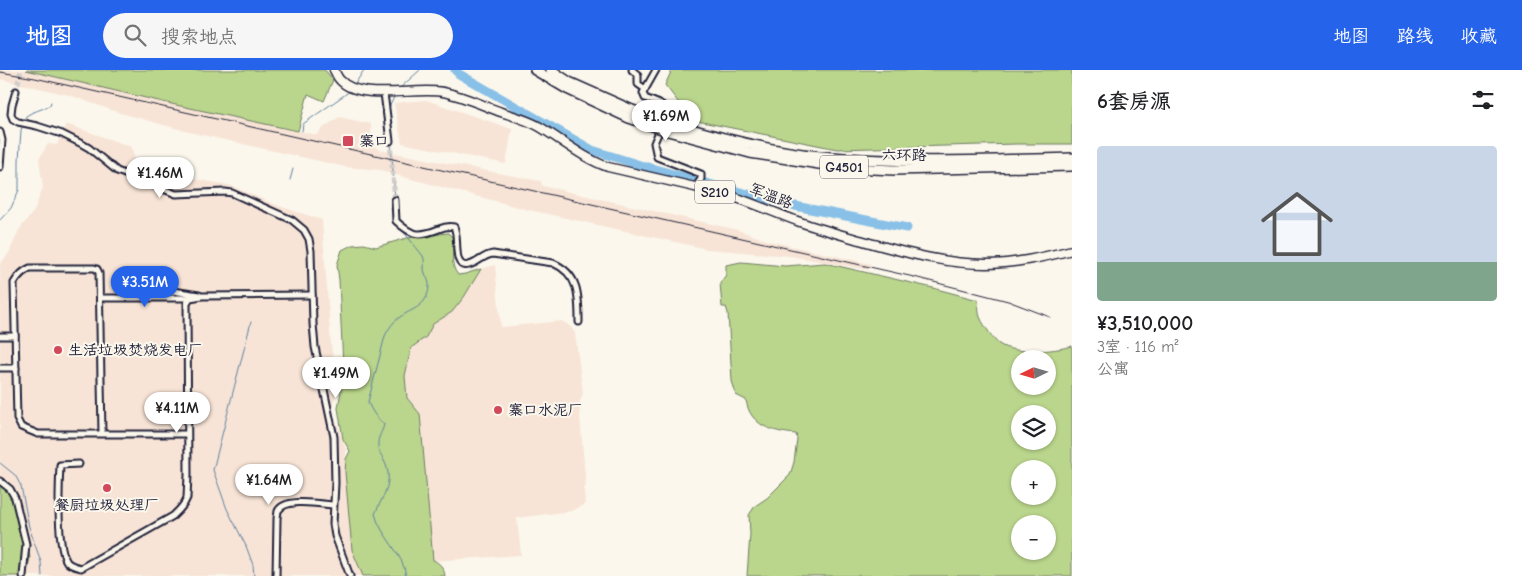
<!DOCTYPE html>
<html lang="zh">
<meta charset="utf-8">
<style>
:root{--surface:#fff;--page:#f6f6f6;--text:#202124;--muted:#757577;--accent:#2563eb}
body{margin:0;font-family:"Comic Neue","LXGW WenKai TC",sans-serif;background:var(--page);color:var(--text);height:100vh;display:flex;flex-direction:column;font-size:19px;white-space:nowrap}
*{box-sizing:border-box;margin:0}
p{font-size:16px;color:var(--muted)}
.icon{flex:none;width:28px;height:28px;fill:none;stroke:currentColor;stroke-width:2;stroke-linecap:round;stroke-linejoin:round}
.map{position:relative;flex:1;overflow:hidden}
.drawer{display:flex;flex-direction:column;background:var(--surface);width:450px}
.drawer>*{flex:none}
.needle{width:32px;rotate:265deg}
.controls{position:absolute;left:1011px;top:280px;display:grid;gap:10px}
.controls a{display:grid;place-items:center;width:45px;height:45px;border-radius:50%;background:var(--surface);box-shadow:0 1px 4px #0004;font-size:25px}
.price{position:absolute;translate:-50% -42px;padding:0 11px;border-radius:18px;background:#fff;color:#222;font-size:16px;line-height:32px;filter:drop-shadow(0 1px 2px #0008)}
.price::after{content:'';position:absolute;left:50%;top:30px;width:15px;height:11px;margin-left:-8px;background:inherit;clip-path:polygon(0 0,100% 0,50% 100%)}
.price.on{background:var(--accent);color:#fff}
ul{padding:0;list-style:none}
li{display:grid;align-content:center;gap:10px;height:265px;padding:0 25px}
li span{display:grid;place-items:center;height:155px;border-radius:5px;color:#555}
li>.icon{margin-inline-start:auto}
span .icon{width:90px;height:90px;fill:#fffc;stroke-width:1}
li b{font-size:21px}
h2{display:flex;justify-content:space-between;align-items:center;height:60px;padding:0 25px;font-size:21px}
header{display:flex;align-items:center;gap:30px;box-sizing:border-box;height:70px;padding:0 25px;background:var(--accent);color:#fff}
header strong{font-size:24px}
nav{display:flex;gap:28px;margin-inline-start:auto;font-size:18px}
.search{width:350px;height:45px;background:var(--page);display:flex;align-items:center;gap:12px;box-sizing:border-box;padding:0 18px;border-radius:28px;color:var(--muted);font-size:19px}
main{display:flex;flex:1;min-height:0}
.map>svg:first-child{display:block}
.built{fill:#f7e4d6}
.green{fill:#bad58c;stroke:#6e7c64;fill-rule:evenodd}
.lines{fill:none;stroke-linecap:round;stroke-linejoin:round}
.stream{stroke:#6081a2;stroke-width:1}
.river{stroke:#89c0e7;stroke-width:9}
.minor-tunnel{stroke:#d0ccc9;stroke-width:5;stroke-dasharray:5 2.5;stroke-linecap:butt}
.minor-casing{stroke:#22223b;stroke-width:9}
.primary-casing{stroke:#22223b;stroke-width:11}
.motorway-casing{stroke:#22223b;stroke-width:12}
.minor{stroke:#fbf7ec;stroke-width:5}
.primary{stroke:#fbf7ec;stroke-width:8}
.motorway{stroke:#fbf7ec;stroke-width:9}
.rail{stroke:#22223b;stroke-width:1}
.motorway-bridge-casing{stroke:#22223b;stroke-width:12;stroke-linecap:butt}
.motorway-bridge{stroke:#fbf7ec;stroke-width:9}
.poi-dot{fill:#d1495b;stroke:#fbf7ec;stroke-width:2}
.labels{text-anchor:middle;stroke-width:4;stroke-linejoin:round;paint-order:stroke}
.shield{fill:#fbf7ec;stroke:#636270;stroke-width:1}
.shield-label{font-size:14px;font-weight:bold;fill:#22223b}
.poi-label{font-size:15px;fill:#22223b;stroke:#fbf7ec;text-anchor:start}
.street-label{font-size:15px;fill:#22223b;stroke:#fbf7ec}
</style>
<header>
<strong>地图</strong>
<div class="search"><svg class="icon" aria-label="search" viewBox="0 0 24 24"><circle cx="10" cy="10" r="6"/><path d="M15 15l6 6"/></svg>搜索地点</div>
<nav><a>地图</a><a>路线</a><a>收藏</a></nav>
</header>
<main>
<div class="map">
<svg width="1072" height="506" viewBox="0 0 1072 506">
<rect width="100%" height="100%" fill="#fbf7ec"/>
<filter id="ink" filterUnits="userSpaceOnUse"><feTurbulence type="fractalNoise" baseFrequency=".02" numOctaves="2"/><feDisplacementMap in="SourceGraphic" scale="10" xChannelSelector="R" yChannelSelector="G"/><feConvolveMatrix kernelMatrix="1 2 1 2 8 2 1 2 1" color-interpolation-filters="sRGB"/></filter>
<g filter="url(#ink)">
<!-- built -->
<g class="built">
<path d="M0 0H25L176 35 317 65 322 59 339 47 371 54V72L373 75 379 80 540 111 543 116 738 160 769 171 871 194 869 200 790 186 707 179 529 140 407 108 381 100 346 97 189 62 117 42 69 25 0 9Z"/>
<path d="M426 30 512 59 506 94 402 73 394 33Z"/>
<path d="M66 54 132 77 135 92 171 105 229 115 276 135 322 150 331 275 338 319 333 333V342L346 379 345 402 352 480 363 506H26L4 410 0 408V194L9 183 19 160 34 141 43 117 39 89 48 74 57 75Z"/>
<path d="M495 195 501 257 562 251 571 257 575 263 583 323 579 335 586 417 584 418 585 434 571 441 517 448 521 485 433 491 420 344 407 328 405 306 411 278 426 267 433 254 452 242 464 227 481 199Z"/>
</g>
<!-- green -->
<g class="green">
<path d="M26 0H325L333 10 324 31 308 24 298 61 176 35Z"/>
<path d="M672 0H1072V74H1017L837 79 692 50 665 15Z"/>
<path d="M448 163 453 168C454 181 449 194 458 205L465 204 481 199 464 227 452 242 433 254 426 267 411 278 405 306 407 328 420 344 433 490C440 493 444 498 445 506H363L352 480 345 402 346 389 350 381 343 369 338 338 342 315 343 297 339 210 337 195 342 180 352 175 364 174 376 177 407 168Z"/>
<path d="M741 192 785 196 825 193 933 218 978 230C979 236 978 244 981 249 983 254 995 272 999 274 1014 285 1055 281 1072 276V506H747L750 464 749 445 755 436 767 428 790 405 794 392 797 369 796 364C773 362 750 356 746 330L736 325 732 311 728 243 726 237H722L720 213 726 205V195ZM1020 289H1048V316H1020ZM1020 344H1048V371H1020ZM1020 399H1048V426H1020ZM1020 454H1048V481H1020Z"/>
<path d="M0 408 4 410 11 418 27 472 30 488 26 506H0Z"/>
</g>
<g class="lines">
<!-- stream -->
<g class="stream">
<path d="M355 14 364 0"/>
<path d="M400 18 420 0"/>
<path d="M388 40 395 25"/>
<path d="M24 51 26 46C33 41 42 40 50 35L51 32"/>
<path d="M302 61 303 54 350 21"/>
<path d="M391 73 395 129"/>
<path d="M290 110 293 99"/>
<path d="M0 150 11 138 19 120V90L21 60 23 55"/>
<path d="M403 161 423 186C425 191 424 193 424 198 424 205 430 210 429 217 427 237 413 238 400 247 393 252 389 258 385 266L368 332C371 340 377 349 384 354 383 361 378 366 378 373 377 381 383 387 386 395 393 414 382 427 375 444 381 467 403 482 406 506"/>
<path d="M251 252 213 400 227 439 246 476 253 495 254 506"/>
<path d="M0 393 15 405 21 416 29 457 41 492 42 506"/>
</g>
<!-- river -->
<g class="river">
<path d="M455 0 459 4 592 80 640 95 696 110"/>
<path d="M702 112 795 136 907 158"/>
</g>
<!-- minor-tunnel -->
<g class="minor-tunnel">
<path d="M16 21 21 0"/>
<path d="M390 71 395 130"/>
</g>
<defs>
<g id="minor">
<path d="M632 0 638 5V14L645 19"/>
<path d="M656 0 643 23 645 28 662 35 667 43 654 73 657 87 701 104V109L695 118"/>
<path d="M16 21 12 35 11 44 13 49 18 52 37 56 62 64 82 74 89 78 117 101 176 124 225 122 232 123 292 150 304 160 309 169 311 181 313 254 315 277 334 367 335 413 333 454 335 466 350 506"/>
<path d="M384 23 390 71"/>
<path d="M0 62 2 70 0 97"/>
<path d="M395 130 396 151C412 166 419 167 439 159 444 157 449 156 454 157 460 166 451 200 469 195 478 193 483 185 493 184L553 193C579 204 579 226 579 252"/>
<path d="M173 221 199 225"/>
<path d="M100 228H190"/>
<path d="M0 266H15"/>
<path d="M0 298H16"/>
<path d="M102 364 99 203 97 199 94 198H30C23 201 18 206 14 213L17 349 21 357 38 364H187"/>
<path d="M79 394 60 395C59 416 56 476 67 492 71 496 77 497 81 498L173 446 179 440 184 434 187 428 188 405 187 233 190 228 202 226 312 225"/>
<path d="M0 411 10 419 15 428 26 474 23 506"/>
<path d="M276 506 277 449C277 448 278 441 278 441 285 427 320 434 333 435"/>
</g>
<path id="primary" d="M334 0C336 3 337 7 340 10 360 32 415 17 443 22 463 26 482 35 501 42 513 46 528 50 540 57 563 71 583 88 608 97L725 124C751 132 775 143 800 152 823 160 846 166 870 173 907 183 946 194 986 194 1014 194 1044 187 1072 180"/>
<g id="motorway">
<path d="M535 0 567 19 629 48"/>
<path d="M551 0 569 12 632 40"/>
<path d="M671 53C720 68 770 81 820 86 904 94 988 90 1072 88"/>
<path d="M668 61 750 83 819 94 852 98 894 100 1072 96"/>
</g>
</defs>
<!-- minor casing -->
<use href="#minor" class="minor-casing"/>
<!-- primary casing -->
<use href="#primary" class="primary-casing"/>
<!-- motorway casing -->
<use href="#motorway" class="motorway-casing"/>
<!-- minor -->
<use href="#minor" class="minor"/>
<!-- primary -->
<use href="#primary" class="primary"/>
<!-- motorway -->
<use href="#motorway" class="motorway"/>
<!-- rail -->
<path class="rail" d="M0 2 35 8 914 207 1008 231 1050 247"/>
<defs>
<g id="motorway-bridge">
<path d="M632 40 671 53"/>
<path d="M629 48 668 61"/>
</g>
</defs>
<!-- motorway-bridge casing -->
<use href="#motorway-bridge" class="motorway-bridge-casing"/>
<!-- motorway-bridge -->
<use href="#motorway-bridge" class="motorway-bridge"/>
</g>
</g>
<!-- markers -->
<g class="poi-dot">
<rect x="342" y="65" width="12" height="12" rx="2.5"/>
<circle cx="58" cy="280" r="5"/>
<circle cx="498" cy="340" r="5"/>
<circle cx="107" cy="418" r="5"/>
</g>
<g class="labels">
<!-- shield labels -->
<g class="shield">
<rect x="820" y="85.5" width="48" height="23" rx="4"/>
<rect x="695" y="110.5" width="40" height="23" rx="4"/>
</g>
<g class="shield-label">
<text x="844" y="102">G4501</text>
<text x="715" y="127">S210</text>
</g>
<!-- poi labels -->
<g class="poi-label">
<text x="359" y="76">寨口</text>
<text x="68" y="285">生活垃圾焚烧发电厂</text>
<text x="508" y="345">寨口水泥厂</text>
<text x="107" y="440" text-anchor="middle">餐厨垃圾处理厂</text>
</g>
<!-- street labels -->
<g class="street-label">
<text x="904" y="90">六环路</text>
<text transform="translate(771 126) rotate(21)" y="5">军温路</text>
</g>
</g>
</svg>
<div class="controls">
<a><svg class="needle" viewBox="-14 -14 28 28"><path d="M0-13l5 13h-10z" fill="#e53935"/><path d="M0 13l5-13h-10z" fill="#757577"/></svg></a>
<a><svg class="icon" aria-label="layers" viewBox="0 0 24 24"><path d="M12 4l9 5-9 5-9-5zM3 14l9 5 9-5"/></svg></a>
<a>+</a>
<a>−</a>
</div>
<b class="price" style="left:666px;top:72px">¥1.69M</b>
<b class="price" style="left:160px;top:129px">¥1.46M</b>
<b class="price on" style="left:145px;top:238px">¥3.51M</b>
<b class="price" style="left:336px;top:329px">¥1.49M</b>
<b class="price" style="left:177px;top:364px">¥4.11M</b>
<b class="price" style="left:269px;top:436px">¥1.64M</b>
</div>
<section class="drawer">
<h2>6套房源<svg class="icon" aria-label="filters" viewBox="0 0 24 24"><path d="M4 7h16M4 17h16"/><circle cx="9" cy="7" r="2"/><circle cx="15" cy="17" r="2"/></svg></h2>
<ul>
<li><span style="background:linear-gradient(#c9d6e8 75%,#7fa58c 0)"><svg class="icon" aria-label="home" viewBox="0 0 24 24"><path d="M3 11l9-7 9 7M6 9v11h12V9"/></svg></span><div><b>¥3,510,000</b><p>3室 · 116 m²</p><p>公寓</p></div></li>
</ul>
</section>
</main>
